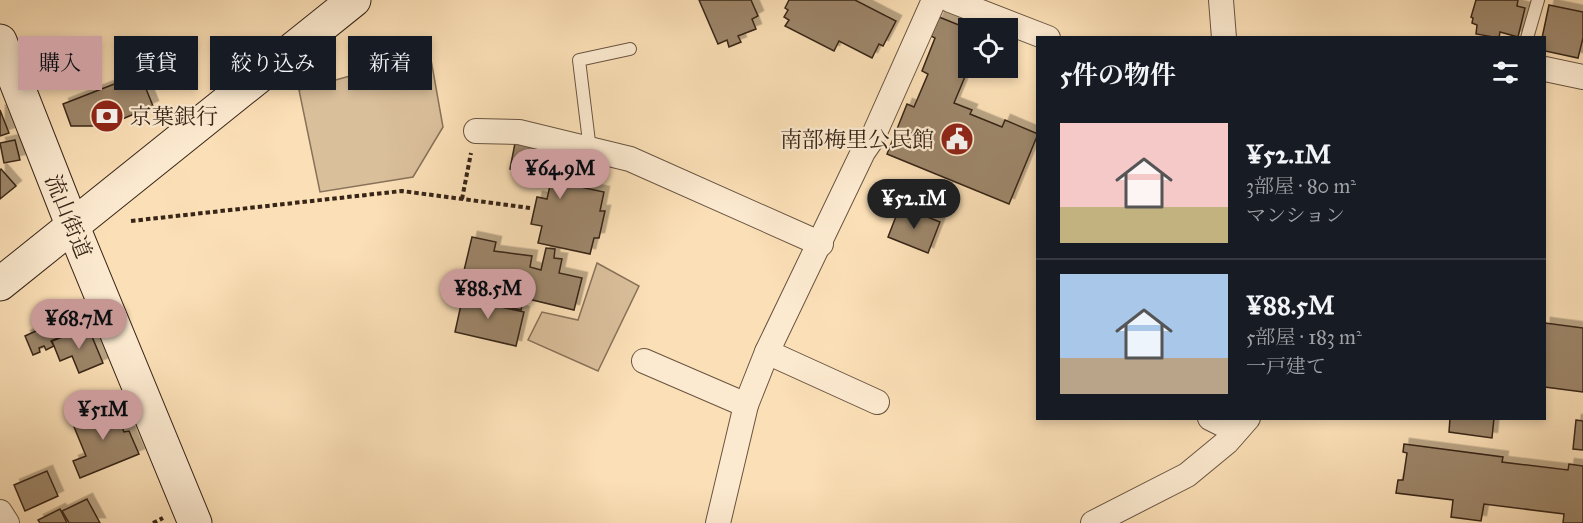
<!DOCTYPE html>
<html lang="ja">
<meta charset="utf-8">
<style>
:root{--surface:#171b24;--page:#242831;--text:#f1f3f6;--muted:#9ea1a6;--line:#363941;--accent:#c59692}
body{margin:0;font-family:"IM FELL Great Primer","Noto Serif JP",serif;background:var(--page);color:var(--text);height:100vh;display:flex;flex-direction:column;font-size:22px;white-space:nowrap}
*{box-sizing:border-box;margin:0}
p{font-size:20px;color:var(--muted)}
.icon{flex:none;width:33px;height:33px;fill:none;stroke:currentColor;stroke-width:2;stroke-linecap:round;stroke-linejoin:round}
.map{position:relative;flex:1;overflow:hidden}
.sheet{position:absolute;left:1036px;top:36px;width:510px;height:384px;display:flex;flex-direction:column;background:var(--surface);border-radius:0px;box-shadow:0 3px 9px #0003}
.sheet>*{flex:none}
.top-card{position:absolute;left:18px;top:36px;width:570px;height:54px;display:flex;gap:12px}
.buttons{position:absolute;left:958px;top:18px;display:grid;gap:12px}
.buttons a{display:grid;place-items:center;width:60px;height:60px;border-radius:0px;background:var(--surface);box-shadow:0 3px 9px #0003;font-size:30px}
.price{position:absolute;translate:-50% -51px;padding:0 14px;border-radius:21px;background:var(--accent);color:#111;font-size:20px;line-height:39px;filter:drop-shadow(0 2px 3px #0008)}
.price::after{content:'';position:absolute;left:50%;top:36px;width:18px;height:14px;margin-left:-9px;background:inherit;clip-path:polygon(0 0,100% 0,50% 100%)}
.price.current{background:#222;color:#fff}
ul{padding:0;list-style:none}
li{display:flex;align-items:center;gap:18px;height:150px;padding:0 24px}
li+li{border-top:2px solid var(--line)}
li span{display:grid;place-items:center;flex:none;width:168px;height:120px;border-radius:0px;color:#555}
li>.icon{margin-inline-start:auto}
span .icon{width:72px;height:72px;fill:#fffc;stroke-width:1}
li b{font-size:26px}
h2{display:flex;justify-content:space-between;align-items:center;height:72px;padding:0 24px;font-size:26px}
.tag{padding:0 21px;border-radius:0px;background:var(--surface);box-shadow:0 3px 9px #0003;font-size:21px;line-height:54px}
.tag.current{background:var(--accent);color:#111}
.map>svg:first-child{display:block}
.green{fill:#dabf9b;stroke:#88725a;stroke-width:1.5}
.building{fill:#9d866a;stroke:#372518;stroke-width:1.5;filter:url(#shadow)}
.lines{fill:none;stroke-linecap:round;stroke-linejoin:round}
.lane-casing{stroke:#685440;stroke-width:14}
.street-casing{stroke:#685440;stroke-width:26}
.secondary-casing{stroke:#372518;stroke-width:35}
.path{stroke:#372518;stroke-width:4;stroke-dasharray:4.5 3;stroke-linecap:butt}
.lane{stroke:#fcead0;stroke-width:12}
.street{stroke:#fcead0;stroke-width:24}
.secondary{stroke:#fcead0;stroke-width:33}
.labels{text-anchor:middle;stroke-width:4.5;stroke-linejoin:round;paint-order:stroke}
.poi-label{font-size:22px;fill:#372518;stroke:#fcead0;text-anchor:start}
.street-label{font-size:22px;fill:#372518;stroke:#fcead0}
</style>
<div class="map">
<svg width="1583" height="523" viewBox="0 0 1583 523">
<defs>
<filter id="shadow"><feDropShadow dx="5.5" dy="-5.5" stdDeviation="0" flood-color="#0004"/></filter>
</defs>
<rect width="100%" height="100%" fill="#fbdfb6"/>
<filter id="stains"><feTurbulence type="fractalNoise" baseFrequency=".00333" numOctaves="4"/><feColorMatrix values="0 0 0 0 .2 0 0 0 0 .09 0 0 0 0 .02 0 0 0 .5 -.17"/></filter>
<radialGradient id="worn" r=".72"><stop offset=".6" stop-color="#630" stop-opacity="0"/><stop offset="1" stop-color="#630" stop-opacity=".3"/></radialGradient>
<!-- green -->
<g class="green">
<path d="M430 54 443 127 413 177 320 192 299 90Z"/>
<path d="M597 263 639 286 598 371 528 340 542 312 578 320Z"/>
</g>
<!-- building -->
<g class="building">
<path d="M699 0H751L758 16 752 19 756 29 738 36 741 42 729 47 727 40 718 44Z"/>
<path d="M789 0H855L896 21 883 46 879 44 872 58 839 41 834 51 785 26 789 20 784 17 788 10 785 8Z"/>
<path d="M1476 0H1518L1517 6 1525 8 1518 37 1500 32 1499 38 1476 34 1477 25 1472 23 1473 18 1471 17Z"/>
<path d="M1549 5 1583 12V38L1578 58 1545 51V38H1542Z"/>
<path d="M939 17 969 29V67L954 103 972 110 970 114 1002 127 1005 120 1038 134 1009 204 887 154 907 104 914 107 928 74 922 71 935 38 931 36Z"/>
<path d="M140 74 153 106 106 126H71L63 104Z"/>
<path d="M0 110 9 133 0 136Z"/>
<path d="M516 138 549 145 547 156 576 162 571 185 604 192 600 211H605L599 238H594L590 254 538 243 542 226 531 224 537 197 547 199 551 181 562 183 563 179 535 173 533 182 517 179 518 171 510 169Z"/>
<path d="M15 140 20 160 4 163 0 143Z"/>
<path d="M1 169 16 186 0 199V170Z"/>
<path d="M900 206 940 222 928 253 888 237Z"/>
<path d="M472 237 496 242 494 251 532 256 530 267 541 270 546 248 555 249 554 258 562 259 559 273 582 278 574 310 524 298 521 310 503 306 504 301 499 300 502 288 462 279Z"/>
<path d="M464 291 485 295 483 303 524 312 516 346 455 332Z"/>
<path d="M1545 323 1583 328V392L1545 387Z"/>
<path d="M47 326 50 332 57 329 61 337 51 341 54 346 46 350 44 346 39 348 40 352 33 355 25 336Z"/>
<path d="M88 327 103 363 79 373 72 356 60 361 52 341Z"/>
<path d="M112 401 124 432 129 431 139 454 80 478 73 461 86 456 72 422 99 412 97 407Z"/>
<path d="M1450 418H1494L1492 438 1449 432Z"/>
<path d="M1576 420 1583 421V450L1573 449Z"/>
<path d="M1404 444 1503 457 1502 462 1568 470 1569 464 1583 466V523H1563L1564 514 1484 504 1481 521 1451 517 1453 500 1396 493 1398 480H1403L1407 453 1403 452Z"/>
<path d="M47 471 58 496 25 511 14 485Z"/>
<path d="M87 499 100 523H69L62 511Z"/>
<path d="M60 509 67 523H40L38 520Z"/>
</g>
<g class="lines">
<defs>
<g id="lane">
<path d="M1527 38 1538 0"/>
<path d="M590 150 579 60 630 49"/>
</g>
<g id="street">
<path d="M950 0 1048 38"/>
<path d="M1221 0 1224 38"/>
<path d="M1545 69 1583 77"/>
<path d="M476 131 519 132 630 159 821 244"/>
<path d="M767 352 877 402"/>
<path d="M644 361 746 405"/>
<path d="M1210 418 1236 431"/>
<path d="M0 512 7 523"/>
<path d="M718 523 746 405 767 352 863 152 872 139 934 0"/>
<path d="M1093 523 1187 475 1227 442 1248 418"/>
</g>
<g id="secondary">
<path d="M0 41 73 227 195 523"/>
<path d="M0 284 354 0"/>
</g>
</defs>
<!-- lane casing -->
<use href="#lane" class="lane-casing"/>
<!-- street casing -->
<use href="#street" class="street-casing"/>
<!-- secondary casing -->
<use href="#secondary" class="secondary-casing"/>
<!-- path -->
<g class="path">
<path d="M462 199 471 153"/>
<path d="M131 221 402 191 530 208"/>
<path d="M153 523 163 518"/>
</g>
<!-- lane -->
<use href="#lane" class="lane"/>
<!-- street -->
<use href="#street" class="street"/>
<!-- secondary -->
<use href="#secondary" class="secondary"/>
</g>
<!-- icons -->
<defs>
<symbol id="bank-disc" viewBox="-11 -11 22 22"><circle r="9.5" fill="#8f2418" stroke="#fcead0"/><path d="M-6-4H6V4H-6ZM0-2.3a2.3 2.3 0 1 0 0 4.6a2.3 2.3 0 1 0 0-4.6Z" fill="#fff"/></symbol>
<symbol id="civic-disc" viewBox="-11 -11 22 22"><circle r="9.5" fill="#8f2418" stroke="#fcead0"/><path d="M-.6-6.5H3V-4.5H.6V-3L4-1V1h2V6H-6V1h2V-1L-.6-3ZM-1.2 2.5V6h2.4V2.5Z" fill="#fff"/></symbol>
</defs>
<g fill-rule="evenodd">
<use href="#bank-disc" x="88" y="97" width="38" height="38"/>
<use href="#civic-disc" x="938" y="120" width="38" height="38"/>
</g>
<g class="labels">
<!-- poi labels -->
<g class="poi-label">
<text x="130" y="124">京葉銀行</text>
<text x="934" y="147" text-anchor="end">南部梅里公民館</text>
</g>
<!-- street labels -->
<g class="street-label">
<text transform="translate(69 216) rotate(68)" y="8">流山街道</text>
</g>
</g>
<rect width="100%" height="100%" filter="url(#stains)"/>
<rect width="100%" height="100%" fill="url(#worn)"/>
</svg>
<div class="buttons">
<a><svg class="icon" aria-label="locate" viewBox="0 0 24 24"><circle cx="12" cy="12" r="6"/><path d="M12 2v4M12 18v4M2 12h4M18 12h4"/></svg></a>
</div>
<b class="price" style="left:560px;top:200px">¥64.9M</b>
<b class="price current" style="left:914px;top:230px">¥52.1M</b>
<b class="price" style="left:488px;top:320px">¥88.5M</b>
<b class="price" style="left:79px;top:350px">¥68.7M</b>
<b class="price" style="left:103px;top:441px">¥51M</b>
<div class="top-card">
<a class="tag current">購入</a>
<a class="tag">賃貸</a>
<a class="tag">絞り込み</a>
<a class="tag">新着</a>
</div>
<section class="sheet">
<h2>5件の物件<svg class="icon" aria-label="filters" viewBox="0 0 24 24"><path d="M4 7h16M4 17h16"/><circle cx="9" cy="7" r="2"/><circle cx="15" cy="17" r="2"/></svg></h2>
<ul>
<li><span style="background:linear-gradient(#f6c9c9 70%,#c2b280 0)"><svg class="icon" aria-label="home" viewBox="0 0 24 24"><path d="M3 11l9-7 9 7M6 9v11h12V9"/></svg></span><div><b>¥52.1M</b><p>3部屋 · 80 m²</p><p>マンション</p></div></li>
<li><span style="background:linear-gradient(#a9c7e8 70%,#b9a48a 0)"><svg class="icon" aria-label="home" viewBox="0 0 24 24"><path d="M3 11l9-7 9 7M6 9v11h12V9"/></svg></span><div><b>¥88.5M</b><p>5部屋 · 183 m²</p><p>一戸建て</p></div></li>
</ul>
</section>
</div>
